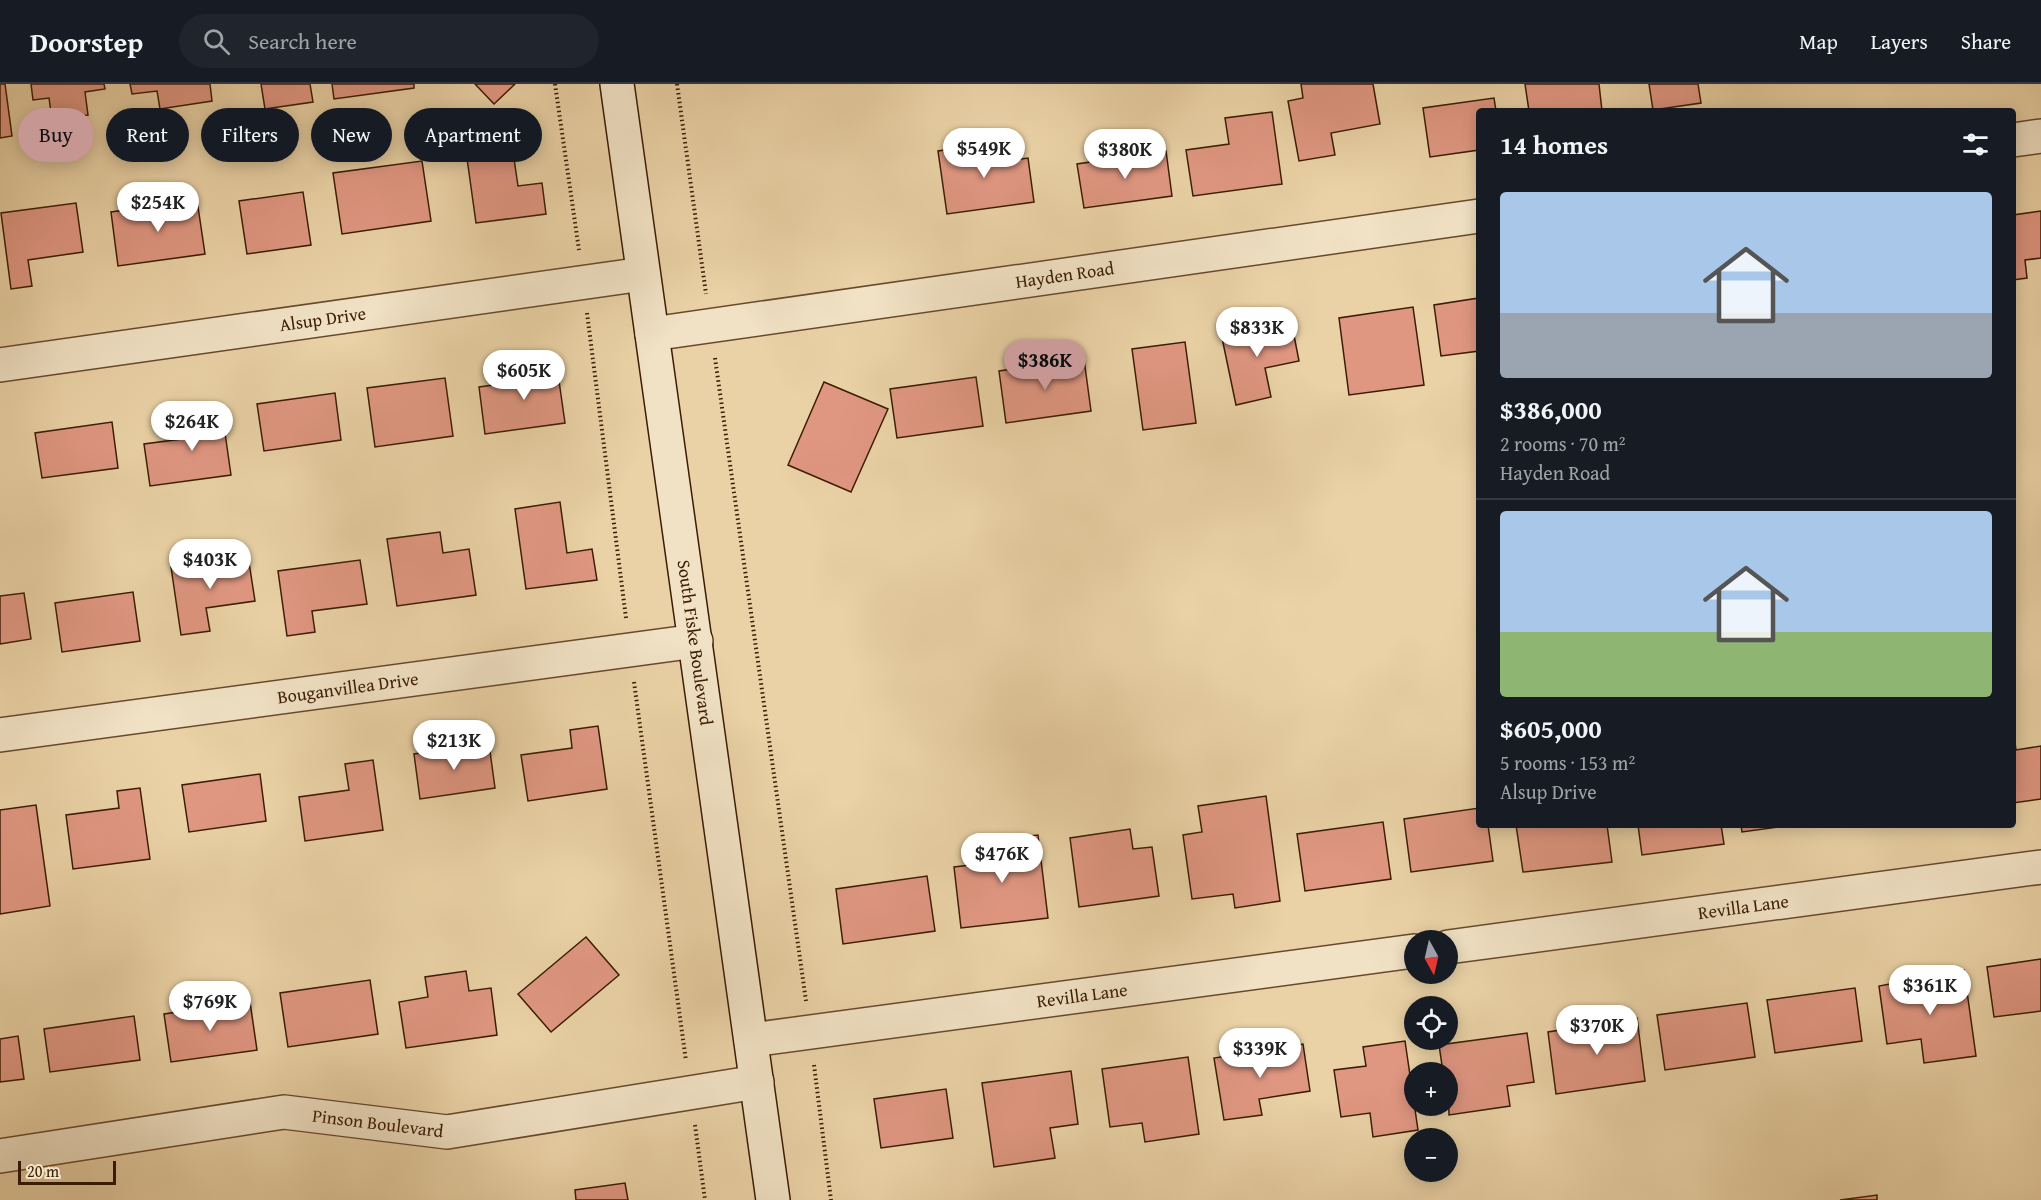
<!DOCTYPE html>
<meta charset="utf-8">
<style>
:root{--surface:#171b24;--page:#20242c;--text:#f1f3f6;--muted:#9ea1a6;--line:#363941;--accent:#c59692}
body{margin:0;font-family:"Gentium Book Plus",serif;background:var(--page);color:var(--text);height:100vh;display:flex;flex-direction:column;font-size:22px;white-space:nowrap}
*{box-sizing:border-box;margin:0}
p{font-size:20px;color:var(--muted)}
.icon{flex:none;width:33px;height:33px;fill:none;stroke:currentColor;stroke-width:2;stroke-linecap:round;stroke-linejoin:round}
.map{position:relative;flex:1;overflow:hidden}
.side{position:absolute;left:1476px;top:24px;width:540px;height:720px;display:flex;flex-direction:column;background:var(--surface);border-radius:6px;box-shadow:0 3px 15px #0003}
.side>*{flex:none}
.guide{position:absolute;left:18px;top:24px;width:570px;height:54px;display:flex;gap:12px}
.needle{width:39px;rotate:172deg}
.fabs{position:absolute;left:1404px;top:846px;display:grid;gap:12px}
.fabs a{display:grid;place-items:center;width:54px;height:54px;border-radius:50%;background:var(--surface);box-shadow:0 3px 15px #0003;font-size:30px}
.scale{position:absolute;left:18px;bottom:15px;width:98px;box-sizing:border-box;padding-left:6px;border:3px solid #3b1d03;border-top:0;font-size:16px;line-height:21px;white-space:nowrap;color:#3b1d03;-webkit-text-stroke:4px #f1e2c5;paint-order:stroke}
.price{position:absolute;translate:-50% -51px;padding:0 14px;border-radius:21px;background:#fff;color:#222;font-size:20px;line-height:39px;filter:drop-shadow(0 2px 3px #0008)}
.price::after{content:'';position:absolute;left:50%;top:36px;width:18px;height:14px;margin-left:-9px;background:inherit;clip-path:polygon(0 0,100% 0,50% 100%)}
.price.selected{background:var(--accent);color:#111}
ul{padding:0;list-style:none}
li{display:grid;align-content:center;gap:12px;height:318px;padding:0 24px}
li+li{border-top:2px solid var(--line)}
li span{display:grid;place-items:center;height:186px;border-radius:6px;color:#555}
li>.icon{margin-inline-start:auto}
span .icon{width:108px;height:108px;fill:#fffc;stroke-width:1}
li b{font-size:26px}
h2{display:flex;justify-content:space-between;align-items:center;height:72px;padding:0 24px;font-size:26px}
.pill{padding:0 21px;border-radius:27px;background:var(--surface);box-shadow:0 3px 15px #0003;font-size:21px;line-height:54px}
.pill.selected{background:var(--accent);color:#111}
header{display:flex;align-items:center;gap:36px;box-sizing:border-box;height:84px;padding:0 30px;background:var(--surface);border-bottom:2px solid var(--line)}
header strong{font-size:28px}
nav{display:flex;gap:33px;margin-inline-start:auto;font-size:21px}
.search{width:420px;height:54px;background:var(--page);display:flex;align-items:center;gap:15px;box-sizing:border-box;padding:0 21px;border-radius:33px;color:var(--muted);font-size:22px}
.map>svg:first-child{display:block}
.building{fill:#e09782;stroke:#3b1d03;stroke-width:1.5}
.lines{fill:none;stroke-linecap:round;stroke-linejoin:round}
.street-casing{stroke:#674a2c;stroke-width:36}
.secondary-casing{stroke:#3b1d03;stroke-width:36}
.path{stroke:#3b1d03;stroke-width:4;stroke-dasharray:1.5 3;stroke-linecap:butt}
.street{stroke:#f1e2c5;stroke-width:33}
.secondary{stroke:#f1e2c5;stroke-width:33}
.labels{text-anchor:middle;stroke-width:6;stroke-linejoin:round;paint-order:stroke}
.street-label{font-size:18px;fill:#3b1d03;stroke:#f1e2c5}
</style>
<header>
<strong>Doorstep</strong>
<div class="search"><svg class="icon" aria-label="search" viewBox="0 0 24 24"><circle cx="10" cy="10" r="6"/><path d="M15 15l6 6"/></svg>Search here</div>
<nav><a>Map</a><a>Layers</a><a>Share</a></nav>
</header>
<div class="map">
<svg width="2041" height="1116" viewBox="0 0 2041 1116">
<rect width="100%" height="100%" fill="#ead2a6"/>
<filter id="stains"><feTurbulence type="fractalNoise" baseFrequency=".00333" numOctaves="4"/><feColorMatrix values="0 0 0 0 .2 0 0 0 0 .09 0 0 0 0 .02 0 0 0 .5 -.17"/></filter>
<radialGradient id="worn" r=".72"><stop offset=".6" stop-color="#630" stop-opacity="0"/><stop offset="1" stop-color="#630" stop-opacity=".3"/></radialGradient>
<!-- building -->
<g class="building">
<path d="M0 0H5L12 52 0 54Z"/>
<path d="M31 0H104L105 5 85 8 88 31 52 36 49 14 33 16Z"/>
<path d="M130 0H210L212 17 160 25 157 7 132 10Z"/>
<path d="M261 0H310L313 18 265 25Z"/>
<path d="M332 0H414V4L334 15Z"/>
<path d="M475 0H515L494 20Z"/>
<path d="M1301 0H1373L1380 40 1331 49 1335 71 1299 77 1288 17 1303 14Z"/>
<path d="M1525 0H1599L1602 27H1529Z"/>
<path d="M1649 0H1698L1701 19 1653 26Z"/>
<path d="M1494 14 1496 27H1479V66L1430 73 1423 24Z"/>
<path d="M1272 28 1282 100 1193 112 1186 66 1229 60 1225 34Z"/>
<path d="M511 54 518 102 542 99 546 130 476 139 465 60Z"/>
<path d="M1005 58 1008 77 1028 74 1034 118 947 130 938 67Z"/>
<path d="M1166 67 1172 112 1084 124 1077 80Z"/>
<path d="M422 77 431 137 342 150 333 89Z"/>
<path d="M303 108 311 161 247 170 239 117Z"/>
<path d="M197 116 205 170 118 182 111 128Z"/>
<path d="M76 119 83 168 28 176 32 202 11 205 1 129Z"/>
<path d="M2041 127V174L2025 176 2027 194 2013 196V131Z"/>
<path d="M1479 214V267L1441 272 1434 221Z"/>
<path d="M1413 223 1424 301 1349 311 1339 234Z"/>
<path d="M1291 236 1299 277 1265 284 1271 313 1236 321 1221 249Z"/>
<path d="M1185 258 1196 339 1143 346 1132 265Z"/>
<path d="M1084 275 1091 327 1006 339 999 287Z"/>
<path d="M556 276 565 339 485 350 479 303 529 296 527 280Z"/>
<path d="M976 293 983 342 897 354 890 305Z"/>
<path d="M445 294 453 352 375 363 367 304Z"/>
<path d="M824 298 888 325 851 408 788 381Z"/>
<path d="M335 309 341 356 264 367 257 320Z"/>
<path d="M221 321 231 391 150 402 144 360 197 353 193 325Z"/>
<path d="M112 338 118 384 42 394 35 349Z"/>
<path d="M560 418 567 469 592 465 597 496 526 505 515 425Z"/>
<path d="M440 448 443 469 469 465 476 511 397 522 387 455Z"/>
<path d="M248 472 255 517 206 524 210 547 181 551 171 483Z"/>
<path d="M360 476 367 520 312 527 315 548 287 552 278 487Z"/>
<path d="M133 508 140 557 62 568 55 519Z"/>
<path d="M24 509 31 555 0 560V512Z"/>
<path d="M598 642 607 705 528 717 521 671 572 664 570 646Z"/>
<path d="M2013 644 2016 666 2041 662V715L2013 719Z"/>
<path d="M489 660 495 704 420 715 414 670Z"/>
<path d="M373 676 383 746 305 757 299 713 349 706 345 680Z"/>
<path d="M260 690 266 737 189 748 182 701Z"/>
<path d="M140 704 150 775 73 785 66 731 119 724 117 707Z"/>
<path d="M1266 712 1280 817 1235 824 1233 810 1192 815 1183 751 1202 748 1198 722Z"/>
<path d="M36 721 50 822 0 830V726Z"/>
<path d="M1479 724V741H1488L1493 777 1411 788 1404 735Z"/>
<path d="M1383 738 1391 795 1305 807 1297 750Z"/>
<path d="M1516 741H1607L1612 778 1523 788Z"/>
<path d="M1638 741H1721L1724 760 1642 771Z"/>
<path d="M1741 741H1792L1742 748Z"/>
<path d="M1130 745 1133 765 1152 763 1159 812 1079 823 1070 754Z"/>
<path d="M1038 751 1048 834 961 844 954 783 979 780 977 758Z"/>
<path d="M927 792 935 847 843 860 836 805Z"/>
<path d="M586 853 619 891 551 948 518 910Z"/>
<path d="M2041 875V927L1994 933 1987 883Z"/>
<path d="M1964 886 1976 972 1924 979 1921 955 1887 960 1879 902Z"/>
<path d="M466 887 469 907 491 904 497 951 406 964 399 918 428 913 425 893Z"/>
<path d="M370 896 378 950 288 963 280 909Z"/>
<path d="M1855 904 1862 957 1775 969 1767 916Z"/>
<path d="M250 918 257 966 171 978 164 930Z"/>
<path d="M1747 919 1755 973 1665 986 1657 931Z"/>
<path d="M134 932 140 976 50 988 44 945Z"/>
<path d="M1637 934 1645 997 1556 1010 1548 948Z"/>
<path d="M1527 949 1534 998 1507 1002 1510 1022 1449 1031 1448 988H1443L1439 961Z"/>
<path d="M18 952 24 995 0 998V955Z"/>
<path d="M1405 957 1418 1046 1373 1053 1370 1029 1341 1033 1334 986 1366 982 1363 963Z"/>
<path d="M1303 960 1310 1007 1259 1015 1262 1031 1224 1036 1214 974Z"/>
<path d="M1188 973 1199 1050 1145 1058 1142 1039 1110 1043 1102 985Z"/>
<path d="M1071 987 1078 1040 1050 1044 1055 1074 994 1083 982 999Z"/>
<path d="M946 1005 953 1054 881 1064 874 1015Z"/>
<path d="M625 1099 628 1116H576L575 1106Z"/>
<path d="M1877 1111V1116H1840Z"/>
</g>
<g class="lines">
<defs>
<g id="street">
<path d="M2013 56 2041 52"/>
<path id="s1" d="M652 250 1479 132"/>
<path id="s2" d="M0 281 643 190"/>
<path id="s3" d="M0 651 696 557"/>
<path id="s4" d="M1448 863 2041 783"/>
<path id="s5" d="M751 956 1414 867"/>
<path id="s6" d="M0 1072 284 1028 447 1048 757 998"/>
</g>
<g id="secondary">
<path id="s7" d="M617 0 773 1116"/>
</g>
</defs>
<!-- street casing -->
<use href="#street" class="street-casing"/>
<!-- secondary casing -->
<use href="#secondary" class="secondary-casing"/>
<!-- path -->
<g class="path">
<path d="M555 0 579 166"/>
<path d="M677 0 706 210"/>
<path d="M587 229 626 534"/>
<path d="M715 274 806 917"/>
<path d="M634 598 686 977"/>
<path d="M814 981 831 1116"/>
<path d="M695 1041 705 1116"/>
</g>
<!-- street -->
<use href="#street" class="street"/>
<!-- secondary -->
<use href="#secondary" class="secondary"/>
</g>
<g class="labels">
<!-- street labels -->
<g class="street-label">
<text dy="6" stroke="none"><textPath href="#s1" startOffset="417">Hayden Road</textPath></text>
<text dy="6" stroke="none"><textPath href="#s2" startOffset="326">Alsup Drive</textPath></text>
<text dy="6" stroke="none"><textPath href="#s7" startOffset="564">South Fiske Boulevard</textPath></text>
<text dy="6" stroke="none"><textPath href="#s3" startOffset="351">Bouganvillea Drive</textPath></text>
<text dy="6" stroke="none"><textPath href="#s4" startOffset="298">Revilla Lane</textPath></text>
<text dy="6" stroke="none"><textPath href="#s5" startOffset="334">Revilla Lane</textPath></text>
<text dy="6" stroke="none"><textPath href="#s6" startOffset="382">Pinson Boulevard</textPath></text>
</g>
</g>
<rect width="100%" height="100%" filter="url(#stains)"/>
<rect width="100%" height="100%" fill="url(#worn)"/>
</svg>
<div class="fabs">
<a><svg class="needle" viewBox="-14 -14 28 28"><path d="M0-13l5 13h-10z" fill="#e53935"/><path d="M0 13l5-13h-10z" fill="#9ea1a6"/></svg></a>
<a><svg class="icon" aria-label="locate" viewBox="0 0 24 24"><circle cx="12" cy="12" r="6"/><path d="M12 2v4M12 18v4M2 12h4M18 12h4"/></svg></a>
<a>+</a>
<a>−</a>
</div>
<div class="scale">20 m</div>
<b class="price" style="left:984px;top:95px">$549K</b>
<b class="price" style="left:1125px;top:96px">$380K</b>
<b class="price" style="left:158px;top:149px">$254K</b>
<b class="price" style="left:1257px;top:274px">$833K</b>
<b class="price selected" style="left:1045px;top:307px">$386K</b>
<b class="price" style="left:524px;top:317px">$605K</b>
<b class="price" style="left:192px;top:368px">$264K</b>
<b class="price" style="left:210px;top:506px">$403K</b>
<b class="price" style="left:454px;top:687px">$213K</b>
<b class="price" style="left:1002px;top:800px">$476K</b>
<b class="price" style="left:1930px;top:932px">$361K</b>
<b class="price" style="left:210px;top:948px">$769K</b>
<b class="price" style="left:1597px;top:972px">$370K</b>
<b class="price" style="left:1260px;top:995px">$339K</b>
<div class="guide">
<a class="pill selected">Buy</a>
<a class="pill">Rent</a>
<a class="pill">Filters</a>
<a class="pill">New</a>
<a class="pill">Apartment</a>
</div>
<section class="side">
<h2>14 homes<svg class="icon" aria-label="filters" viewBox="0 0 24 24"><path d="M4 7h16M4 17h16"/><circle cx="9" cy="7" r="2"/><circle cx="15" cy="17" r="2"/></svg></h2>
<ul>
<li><span style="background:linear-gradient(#a9c7e8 65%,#9aa5b1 0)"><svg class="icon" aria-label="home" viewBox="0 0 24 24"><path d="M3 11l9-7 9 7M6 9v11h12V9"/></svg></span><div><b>$386,000</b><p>2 rooms · 70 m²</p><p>Hayden Road</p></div></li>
<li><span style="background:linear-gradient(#a9c7e8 65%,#8fb573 0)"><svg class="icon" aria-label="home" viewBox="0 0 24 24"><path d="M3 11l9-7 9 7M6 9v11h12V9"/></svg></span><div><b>$605,000</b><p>5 rooms · 153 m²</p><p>Alsup Drive</p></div></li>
</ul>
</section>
</div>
